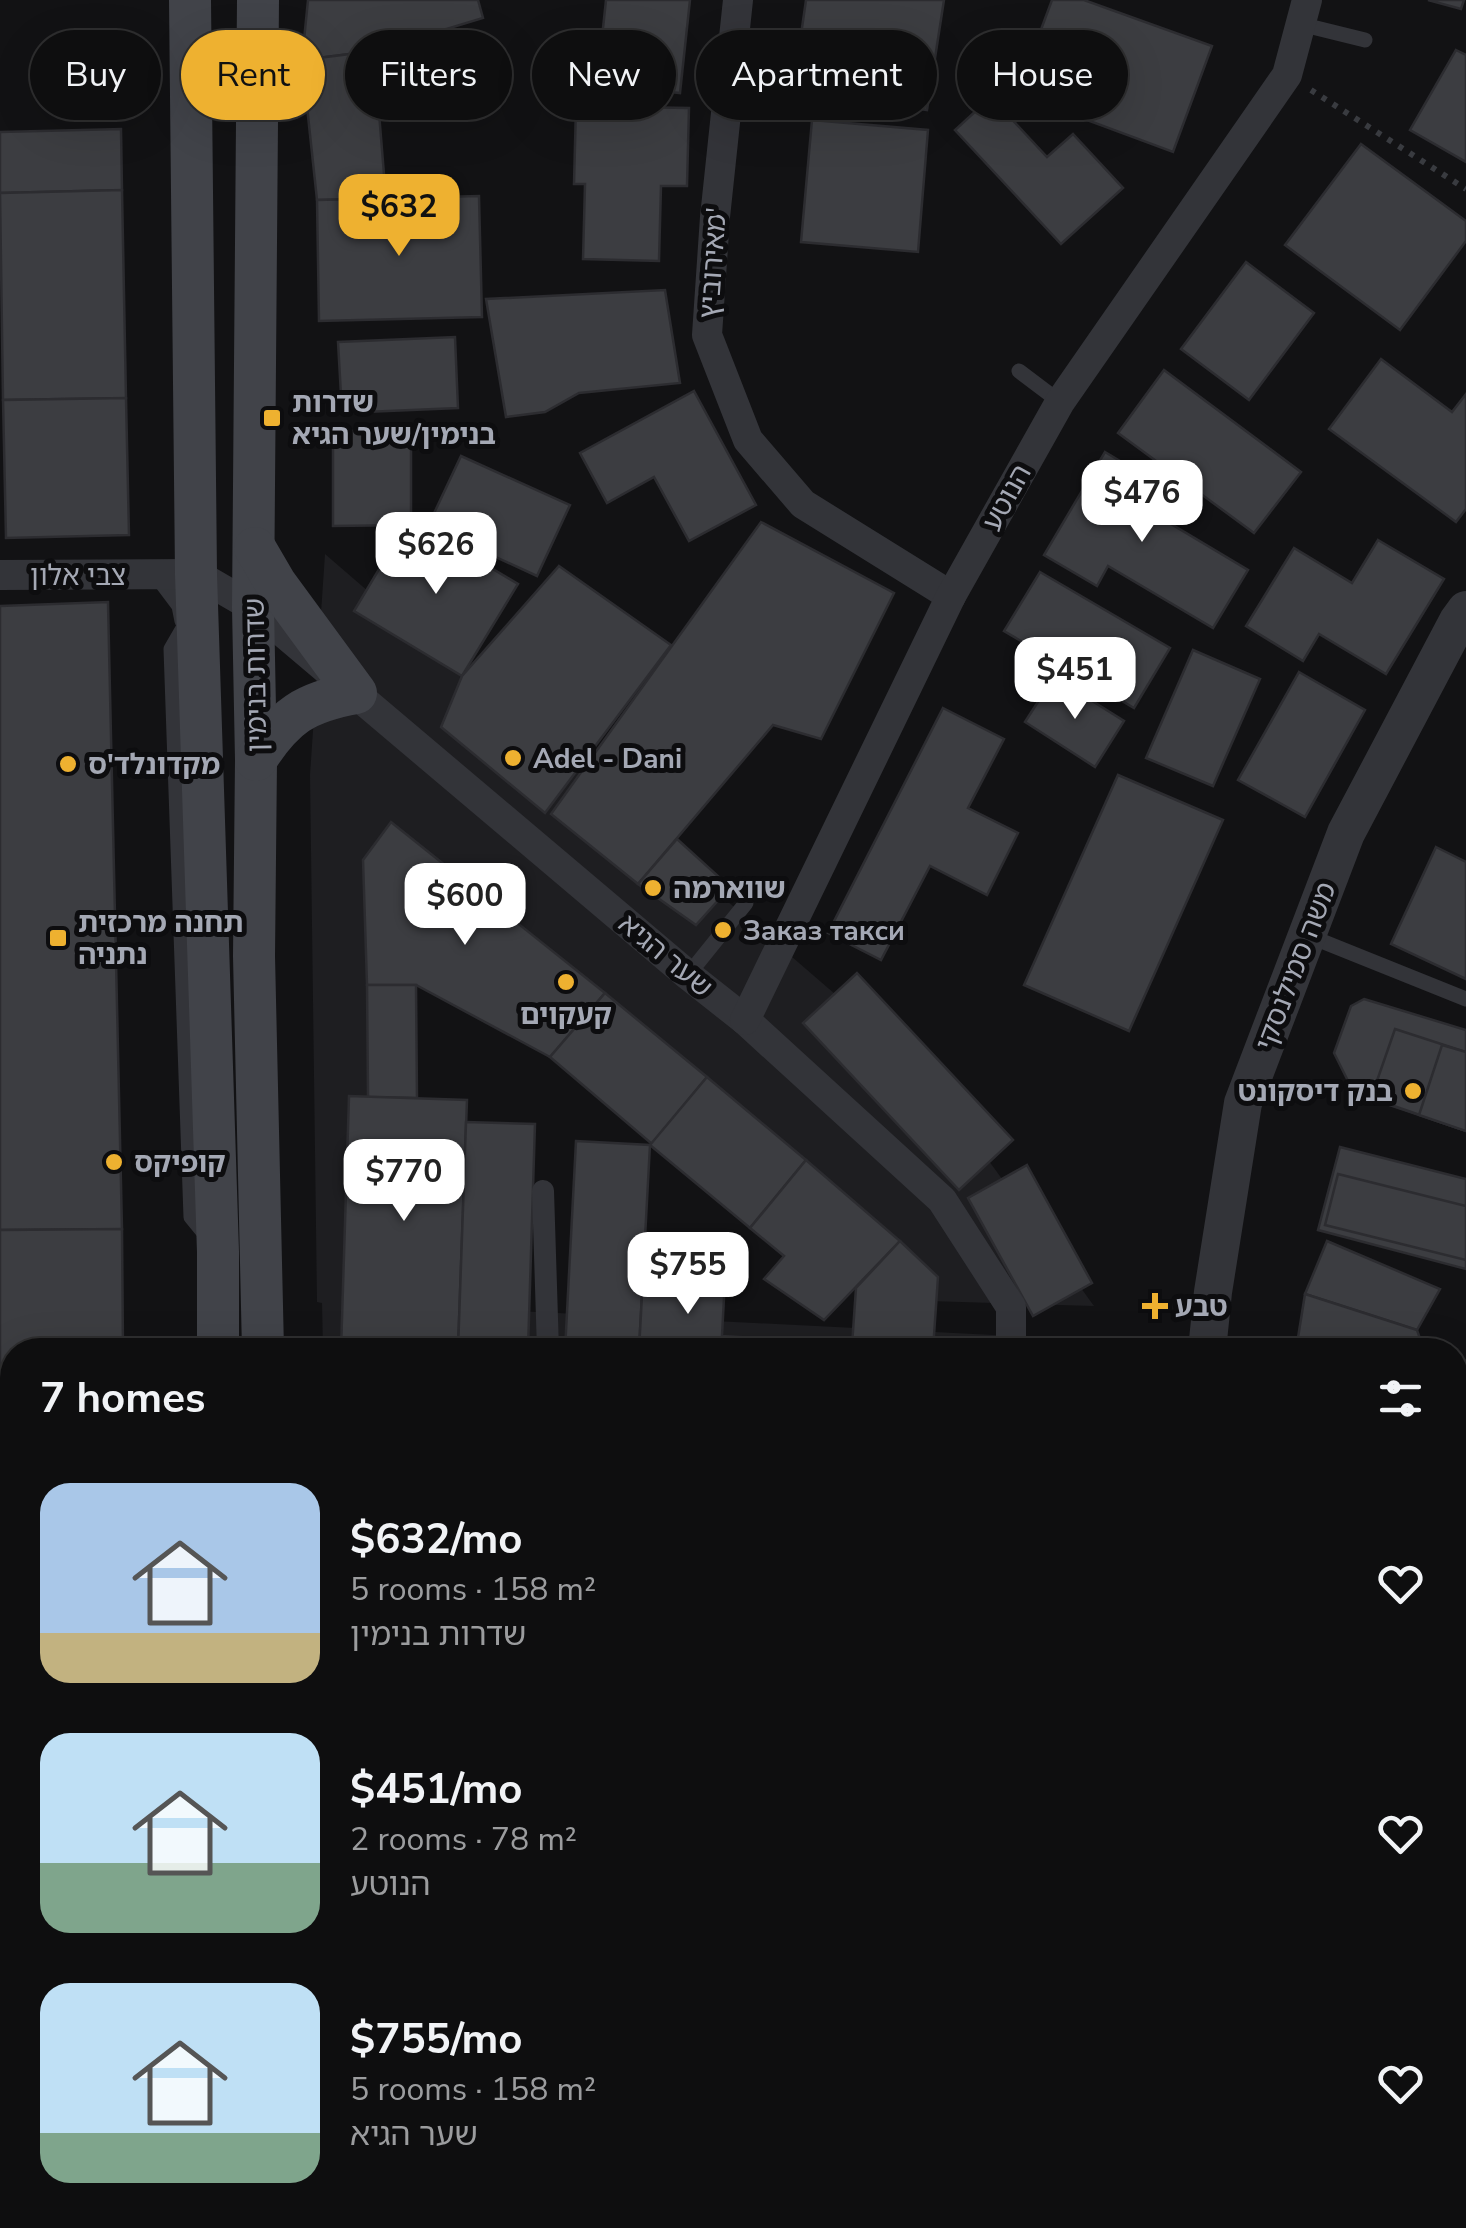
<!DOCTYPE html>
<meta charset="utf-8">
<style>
:root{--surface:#0e0e0f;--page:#1c1c1d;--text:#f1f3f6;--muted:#9b9c9e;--line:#2e2e2f;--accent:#eeb130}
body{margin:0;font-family:"Nunito Sans","Noto Sans Hebrew",sans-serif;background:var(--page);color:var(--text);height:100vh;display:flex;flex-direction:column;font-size:38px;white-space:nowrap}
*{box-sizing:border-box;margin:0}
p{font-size:32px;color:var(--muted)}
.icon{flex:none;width:55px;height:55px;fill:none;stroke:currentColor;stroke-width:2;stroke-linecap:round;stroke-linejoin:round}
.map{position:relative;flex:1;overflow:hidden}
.panel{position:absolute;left:0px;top:1338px;width:1468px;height:892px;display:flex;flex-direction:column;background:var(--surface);border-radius:40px 40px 0 0;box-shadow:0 10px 40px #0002,0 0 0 2px var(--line)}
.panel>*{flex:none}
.hud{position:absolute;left:30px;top:30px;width:1408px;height:90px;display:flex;gap:20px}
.price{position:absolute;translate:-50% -85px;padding:0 22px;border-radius:20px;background:#fff;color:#222;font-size:32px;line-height:65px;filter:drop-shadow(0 2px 5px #0008)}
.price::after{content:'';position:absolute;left:50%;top:60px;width:30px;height:22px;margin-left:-15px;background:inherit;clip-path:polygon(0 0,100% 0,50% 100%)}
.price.selected{background:var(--accent);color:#111}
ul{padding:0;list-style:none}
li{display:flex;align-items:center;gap:30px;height:250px;padding:0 40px}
li span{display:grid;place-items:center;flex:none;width:280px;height:200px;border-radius:30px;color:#555}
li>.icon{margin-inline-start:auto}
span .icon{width:120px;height:120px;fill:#fffc;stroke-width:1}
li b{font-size:42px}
h2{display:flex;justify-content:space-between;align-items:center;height:120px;padding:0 40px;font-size:42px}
.pill{padding:0 35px;border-radius:45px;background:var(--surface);box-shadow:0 10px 40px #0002,0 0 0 2px var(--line);font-size:35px;line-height:90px}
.pill.selected{background:var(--accent);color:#111}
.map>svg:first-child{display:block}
.built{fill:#1e1e21}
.building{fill:#3c3d41;stroke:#2c2c30;stroke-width:2.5}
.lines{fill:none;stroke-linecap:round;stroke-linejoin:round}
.path{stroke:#393b40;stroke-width:6;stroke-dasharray:5 8;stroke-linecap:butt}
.service{stroke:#333439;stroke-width:15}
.pedestrian{stroke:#333439;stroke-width:22}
.minor{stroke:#333439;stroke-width:30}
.tertiary{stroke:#333439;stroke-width:38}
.secondary{stroke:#414349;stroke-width:42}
.poi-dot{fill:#eeb130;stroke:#0d0d0f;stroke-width:4}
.labels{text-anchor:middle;stroke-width:10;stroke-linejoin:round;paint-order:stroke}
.street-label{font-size:28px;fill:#a4a8b4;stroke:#0d0d0f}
.poi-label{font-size:28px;font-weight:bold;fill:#a4a8b4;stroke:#0d0d0f;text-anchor:start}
</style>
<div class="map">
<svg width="1466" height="2228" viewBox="0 0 1466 2228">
<rect width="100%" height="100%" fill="#121214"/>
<!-- built -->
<g class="built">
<path d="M325 554 923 1070 1094 1306 928 1301 401 866 411 1303 396 1305 1293 1350H323L322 1303 317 1302 310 775Z"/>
<path d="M1455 1358 1466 1359V1608H1455Z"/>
</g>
<!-- building -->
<g class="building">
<path d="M308 0H478L483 18 374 51 302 60Z"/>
<path d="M606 0H690L680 93 597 84Z"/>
<path d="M806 0H944L927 110 793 90Z"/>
<path d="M1052 0H1084L1212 46 1173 152 1017 94Z"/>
<path d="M1428 0H1464L1461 9Z"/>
<path d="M1456 50 1466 55V162L1410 130Z"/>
<path d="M374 51 386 199 317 200 302 60Z"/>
<path d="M991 97 1047 157 1073 134 1123 188 1061 244 955 130Z"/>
<path d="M576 106 689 108 687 186H661L659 261 583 259 585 184H574Z"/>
<path d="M812 120 928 130 918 252 801 242Z"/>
<path d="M121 129 122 190 0 193V132Z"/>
<path d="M1361 144 1466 221V241L1400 330 1285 245Z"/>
<path d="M122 190 126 398 3 400 0 193Z"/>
<path d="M479 196 482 317 319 321 317 200Z"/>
<path d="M1246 262 1314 313 1249 400 1181 349Z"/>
<path d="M665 290 680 383 579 393 545 412 506 417 486 299Z"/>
<path d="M455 337 458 408 342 413 338 342Z"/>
<path d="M1381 359 1452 412 1466 394V509L1456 522 1329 429Z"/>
<path d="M1164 370 1301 472 1254 533 1118 433Z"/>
<path d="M694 391 756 505 689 541 654 477 607 503 580 453Z"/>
<path d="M126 398 129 535 6 538 3 400Z"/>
<path d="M333 431H411V525L333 526Z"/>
<path d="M1105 452 1160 485 1146 509 1248 570 1213 628 1108 566 1097 586 1044 555Z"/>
<path d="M461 456 570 505 537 576 428 526Z"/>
<path d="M409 519 518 584 462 676 354 611Z"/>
<path d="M761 522 894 593 821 739 773 725 638 884 551 814Z"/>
<path d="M1378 540 1444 579 1386 674 1319 634 1303 661 1246 626 1294 548 1352 583Z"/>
<path d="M559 566 671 645 545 813 441 727 462 676Z"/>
<path d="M1040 572 1170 648 1134 708 1004 631Z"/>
<path d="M108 602 122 1229 0 1230V606Z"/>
<path d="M1193 650 1260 679 1213 786 1146 758Z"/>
<path d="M1299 672 1365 710 1305 817 1238 780Z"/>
<path d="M1054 677 1124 721 1095 767 1025 722Z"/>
<path d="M943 708 1004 739 968 808 1018 833 987 895 930 866 881 960 828 933Z"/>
<path d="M1118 775 1223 820 1129 1031 1024 985Z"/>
<path d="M391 822 605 993 550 1057 416 985H367L363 860Z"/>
<path d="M677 839 730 887 696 925 638 884Z"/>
<path d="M1436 847 1466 862V979L1391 944Z"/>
<path d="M857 973 1013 1140 959 1190 803 1023Z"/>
<path d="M367 985H416L417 1098 368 1097Z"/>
<path d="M605 993 707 1077 652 1144 550 1057Z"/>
<path d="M1364 999 1466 1030V1131L1354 1093 1334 1053 1351 1006Z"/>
<path d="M1395 1029 1466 1052V1131L1371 1098Z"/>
<path d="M1442 1045 1466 1052V1131L1419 1115Z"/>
<path d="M707 1077 806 1160 750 1228 650 1145Z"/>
<path d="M349 1096 467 1100 458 1350H341Z"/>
<path d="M466 1122 535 1124 528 1350H458Z"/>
<path d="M576 1141 650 1145 639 1350H565Z"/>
<path d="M1340 1147 1466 1179V1269L1318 1230Z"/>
<path d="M806 1160 900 1241 824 1320 764 1279 784 1256 750 1228Z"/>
<path d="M1027 1165 1092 1283 1033 1316 968 1198Z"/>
<path d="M1338 1174 1466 1206V1260L1325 1225Z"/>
<path d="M122 1229 123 1350H12V1365H0V1230Z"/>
<path d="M900 1241 938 1277 933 1350H772V1339L852 1345 856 1288Z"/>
<path d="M1327 1241 1440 1289 1417 1330 1305 1294Z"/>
<path d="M643 1276 725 1279 722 1336 772 1339V1350H639Z"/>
<path d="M1305 1294 1417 1330 1424 1350H1296Z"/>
<path d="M1455 1385 1466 1386V1446L1455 1445Z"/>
<path d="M12 1537V1633H7Z"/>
<path d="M1455 1566H1466V1636L1455 1638Z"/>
<path d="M1466 1636V1768L1458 1771 1455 1763V1638Z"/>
<path d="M12 1711V1805H0V1712Z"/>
<path d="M1458 1771 1466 1794V1869L1455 1872V1772Z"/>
<path d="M27 2218H152L153 2228H27Z"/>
<path d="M378 2218H418L404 2228H386Z"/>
<path d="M484 2218H515L526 2228H471Z"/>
<path d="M573 2218H681L689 2227 561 2228Z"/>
<path d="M922 2218H1012L1017 2228H897Z"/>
<path d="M1055 2218H1173L1147 2228H1059Z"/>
<path d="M1260 2218H1368L1372 2228H1230Z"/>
</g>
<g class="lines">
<!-- path -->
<g class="path">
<path d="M1311 90 1466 189"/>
<path d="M1455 1483H1466"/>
<path d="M1455 2106 1466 2102"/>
</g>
<!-- service -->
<g class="service">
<path d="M1300 24 1365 40"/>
<path d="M1019 371 1060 402"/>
<path d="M155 574 179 606 182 621"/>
<path d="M186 623 171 649 191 1217 209 1239"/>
<path d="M1309 936 1466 999"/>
<path d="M688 975 746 903"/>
</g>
<!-- pedestrian -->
<path class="pedestrian" d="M543 1191 548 1350"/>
<!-- minor -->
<g class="minor">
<path d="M738 0 715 217 707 335 748 440 803 504 951 596"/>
<path d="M0 575 196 574 253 607 688 975 745 1020 942 1200 1011 1307V1350"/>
<path d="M745 1020 951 596 1060 402 1287 75 1307 0"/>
<path d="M1455 1522H1466"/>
<path d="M745 2218 754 2228"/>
<path d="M1444 2218 1448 2228"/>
</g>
<!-- tertiary -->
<path class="tertiary" d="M1207 1350 1213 1292 1243 1103 1346 833 1458 621 1466 610"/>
<!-- secondary -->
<g class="secondary">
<path d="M190 0 196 574 218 1252V1350"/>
<path d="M258 0 253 607 256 760 254 956 263 1350"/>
<path d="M255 548 276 584 356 693C305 702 284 716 256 760"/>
<path d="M0 1393H12"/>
<path d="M0 1448H12"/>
<path d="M240 2218 241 2228"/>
<path d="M294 2218 296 2228"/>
</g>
</g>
<!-- markers -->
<g class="poi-dot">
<rect x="262" y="408" width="20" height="20" rx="5"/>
<circle cx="513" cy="758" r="10"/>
<circle cx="68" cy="764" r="10"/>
<circle cx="653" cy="888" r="10"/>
<circle cx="723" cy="930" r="10"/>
<rect x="48" y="928" width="20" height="20" rx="5"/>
<circle cx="566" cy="982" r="10"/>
<circle cx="1413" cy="1091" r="10"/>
<circle cx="114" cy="1162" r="10"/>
<path d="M1150 1291h10v10h10v10h-10v10h-10v-10h-10v-10h10z"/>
</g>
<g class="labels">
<!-- street labels -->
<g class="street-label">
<text transform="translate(712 263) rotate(-86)" y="10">מאירוביץ'</text>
<text transform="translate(1006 497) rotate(-61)" y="10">הנוטע</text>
<text x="78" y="585">צבי אלון</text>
<text transform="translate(255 675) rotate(-91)" y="10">שדרות בנימין</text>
<text transform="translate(666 955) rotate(40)" y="10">שער הגיא</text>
<text transform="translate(1295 966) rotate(-69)" y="10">משה סמילנסקי</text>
</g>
<!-- poi labels -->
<g class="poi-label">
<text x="292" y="412">שדרות<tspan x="292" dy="32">בנימין/שער הגיא</tspan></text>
<text x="533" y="768">Adel - Dani</text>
<text x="88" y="774">מקדונלד'ס</text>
<text x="673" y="898">שווארמה</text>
<text x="78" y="932">תחנה מרכזית<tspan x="78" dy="32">נתניה</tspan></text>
<text x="743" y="940">Заказ такси</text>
<text x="566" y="1024" text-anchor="middle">קעקוים</text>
<text x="1393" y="1101" text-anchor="end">בנק דיסקונט</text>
<text x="134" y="1172">קופיקס</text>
<text x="1175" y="1316">טבע</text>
</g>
</g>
</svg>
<b class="price selected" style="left:399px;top:259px">$632</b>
<b class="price" style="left:1142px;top:545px">$476</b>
<b class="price" style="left:436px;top:597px">$626</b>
<b class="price" style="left:1075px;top:722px">$451</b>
<b class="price" style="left:465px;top:948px">$600</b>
<b class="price" style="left:404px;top:1224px">$770</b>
<b class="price" style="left:688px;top:1317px">$755</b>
<div class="hud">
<a class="pill">Buy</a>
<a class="pill selected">Rent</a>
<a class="pill">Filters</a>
<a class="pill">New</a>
<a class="pill">Apartment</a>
<a class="pill">House</a>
</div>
<section class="panel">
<h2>7 homes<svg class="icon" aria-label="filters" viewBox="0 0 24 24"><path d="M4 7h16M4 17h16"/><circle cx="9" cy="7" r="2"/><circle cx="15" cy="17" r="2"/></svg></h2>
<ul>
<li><span style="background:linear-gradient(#a9c7e8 75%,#c2b280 0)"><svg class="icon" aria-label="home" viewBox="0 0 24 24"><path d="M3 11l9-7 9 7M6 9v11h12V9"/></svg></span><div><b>$632/mo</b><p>5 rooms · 158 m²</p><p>שדרות בנימין</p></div><svg class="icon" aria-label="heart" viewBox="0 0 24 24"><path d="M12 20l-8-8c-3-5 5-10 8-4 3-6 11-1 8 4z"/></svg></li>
<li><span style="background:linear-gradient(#bfe0f5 65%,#7fa58c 0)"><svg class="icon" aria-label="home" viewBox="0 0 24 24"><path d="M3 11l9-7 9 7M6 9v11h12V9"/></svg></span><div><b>$451/mo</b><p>2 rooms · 78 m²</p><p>הנוטע</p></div><svg class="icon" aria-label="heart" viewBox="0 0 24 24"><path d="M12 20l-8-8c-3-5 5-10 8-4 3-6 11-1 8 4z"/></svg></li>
<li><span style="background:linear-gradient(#bfe0f5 75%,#7fa58c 0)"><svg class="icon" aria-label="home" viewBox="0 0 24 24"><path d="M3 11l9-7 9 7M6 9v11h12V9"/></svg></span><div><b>$755/mo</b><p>5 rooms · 158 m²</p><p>שער הגיא</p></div><svg class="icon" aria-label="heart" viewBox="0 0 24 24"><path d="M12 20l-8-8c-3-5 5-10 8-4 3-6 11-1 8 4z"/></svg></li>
</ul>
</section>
</div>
